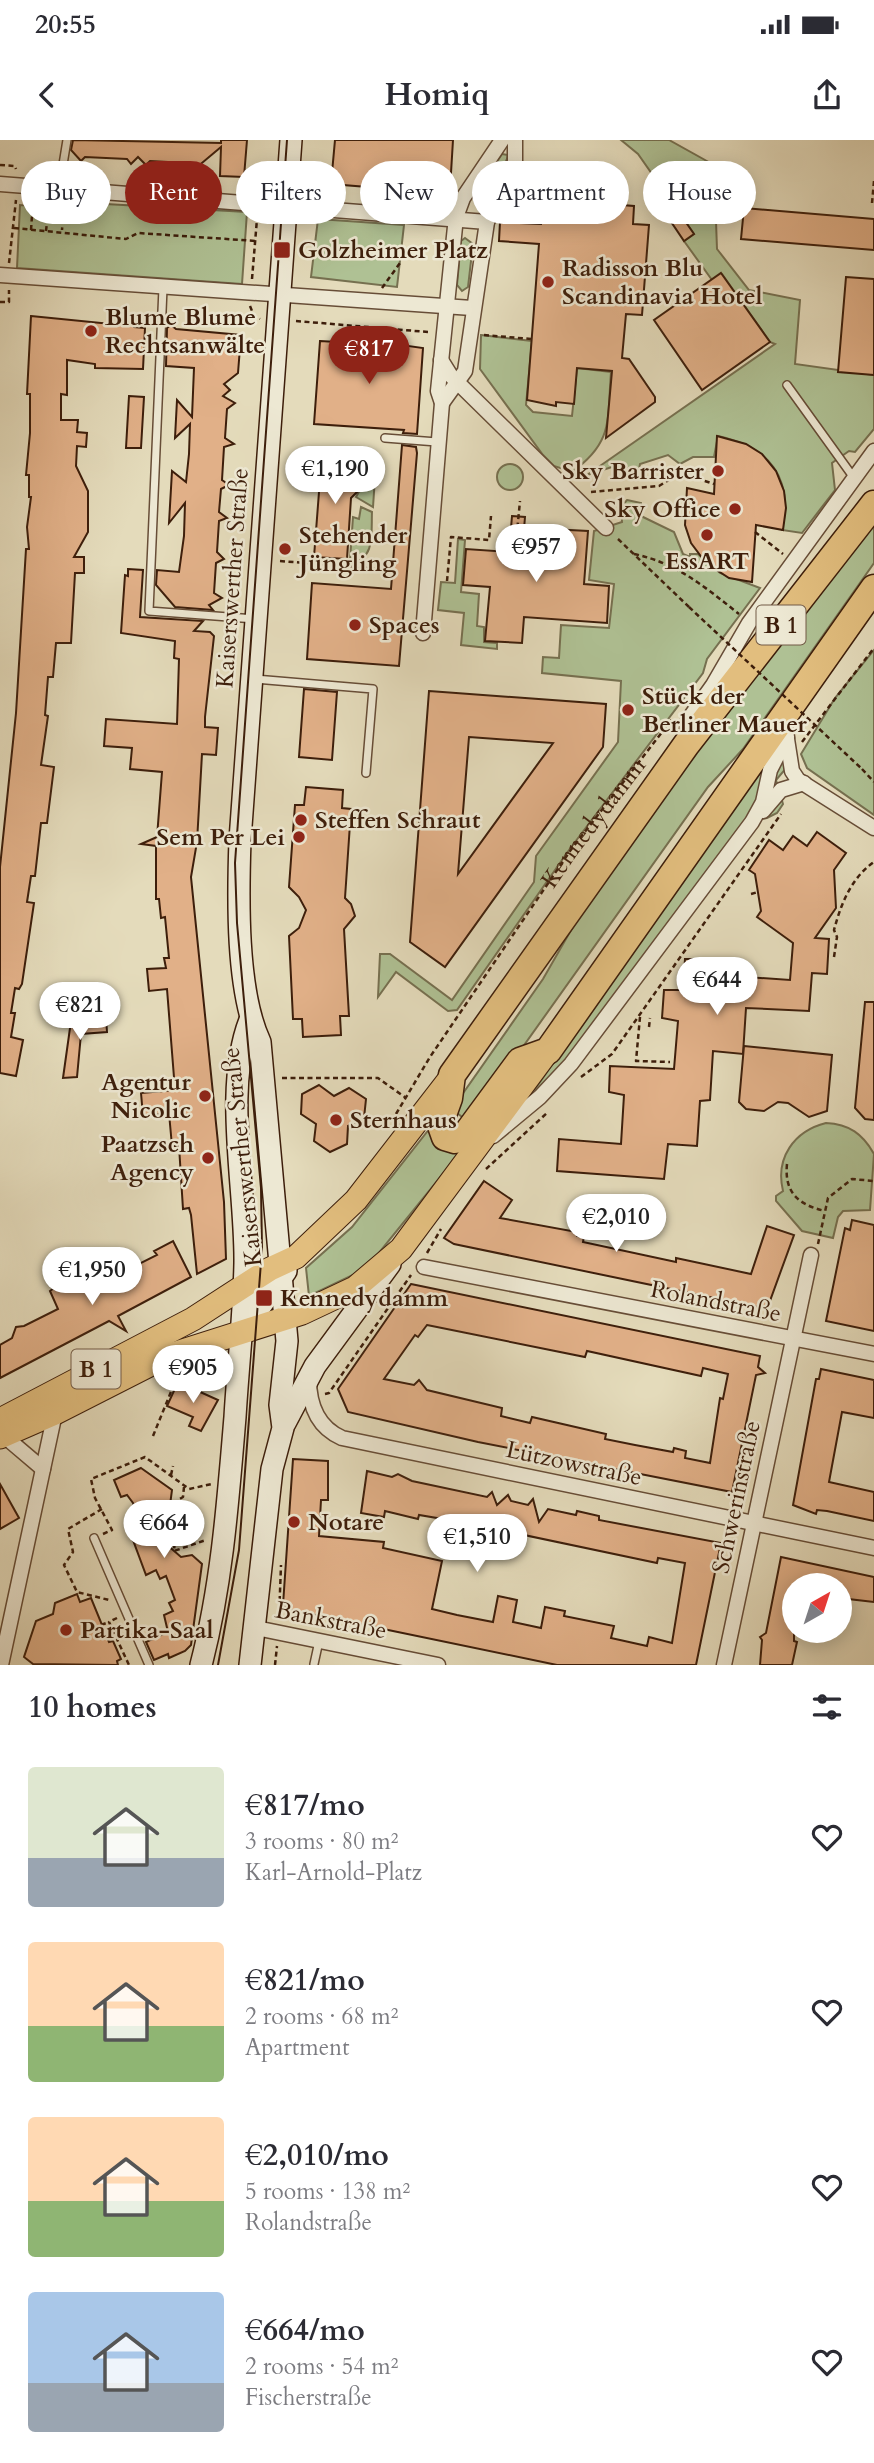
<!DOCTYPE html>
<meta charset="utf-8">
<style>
:root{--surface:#fff;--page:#f2f2f3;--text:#2b2b33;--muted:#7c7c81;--accent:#8f2418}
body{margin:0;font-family:Cardo,serif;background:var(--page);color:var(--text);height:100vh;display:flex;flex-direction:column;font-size:26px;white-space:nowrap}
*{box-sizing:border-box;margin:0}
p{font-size:23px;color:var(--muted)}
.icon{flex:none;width:38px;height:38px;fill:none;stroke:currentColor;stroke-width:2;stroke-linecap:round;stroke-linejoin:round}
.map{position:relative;height:1525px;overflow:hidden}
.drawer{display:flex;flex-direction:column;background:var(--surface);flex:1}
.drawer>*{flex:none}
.hud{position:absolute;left:21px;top:21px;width:833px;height:63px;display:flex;gap:14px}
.needle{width:46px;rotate:39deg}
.buttons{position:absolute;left:782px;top:1433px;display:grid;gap:14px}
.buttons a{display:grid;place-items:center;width:70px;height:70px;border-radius:50%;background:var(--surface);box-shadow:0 4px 18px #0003;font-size:35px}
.price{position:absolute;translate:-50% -60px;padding:0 16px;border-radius:24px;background:#fff;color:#222;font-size:23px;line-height:46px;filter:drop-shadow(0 2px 4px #0008)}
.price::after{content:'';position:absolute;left:50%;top:42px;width:21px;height:16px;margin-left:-10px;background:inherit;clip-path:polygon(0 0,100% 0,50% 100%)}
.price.selected{background:var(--accent);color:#fff}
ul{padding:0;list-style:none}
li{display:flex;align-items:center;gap:21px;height:175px;padding:0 28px}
li span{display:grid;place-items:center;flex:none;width:196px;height:140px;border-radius:7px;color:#555}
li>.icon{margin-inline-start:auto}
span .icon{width:84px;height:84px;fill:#fffc;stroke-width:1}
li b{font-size:30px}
h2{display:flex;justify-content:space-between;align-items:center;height:84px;padding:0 28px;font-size:30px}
.pill{padding:0 24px;border-radius:32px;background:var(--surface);box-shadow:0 4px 18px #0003;font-size:24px;line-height:63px}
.pill.selected{background:var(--accent);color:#fff}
.status{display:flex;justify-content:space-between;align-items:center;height:49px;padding:0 35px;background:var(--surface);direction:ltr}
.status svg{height:19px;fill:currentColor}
header{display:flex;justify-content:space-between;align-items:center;height:91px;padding:0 28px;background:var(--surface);font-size:32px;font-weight:700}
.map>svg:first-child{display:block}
.green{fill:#afc194;stroke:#767050;stroke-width:2}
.building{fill:#e1b088;stroke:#3d1e0b;stroke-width:2;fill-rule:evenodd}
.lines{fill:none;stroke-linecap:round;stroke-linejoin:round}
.lane-casing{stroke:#674d37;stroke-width:10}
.street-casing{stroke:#674d37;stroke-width:17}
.secondary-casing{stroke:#3d1e0b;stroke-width:24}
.primary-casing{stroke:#3d1e0b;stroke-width:25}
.highway-casing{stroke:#3d1e0b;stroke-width:29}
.path{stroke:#3d1e0b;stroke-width:2.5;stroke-dasharray:5 3.5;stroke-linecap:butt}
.lane{stroke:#ede8d3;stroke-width:7}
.street{stroke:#ede8d3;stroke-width:14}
.secondary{stroke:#ede8d3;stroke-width:21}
.primary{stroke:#e2be7e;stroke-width:23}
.highway{stroke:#e2be7e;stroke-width:26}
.tram{stroke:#3d1e0b;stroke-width:2}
.path-bridge{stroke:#3d1e0b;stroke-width:2.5;stroke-dasharray:5 3.5;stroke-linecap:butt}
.poi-dot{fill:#8f2418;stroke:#ede8d3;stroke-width:2.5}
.labels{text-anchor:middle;stroke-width:5;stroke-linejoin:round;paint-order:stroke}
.shield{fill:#ede8d3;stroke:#725b47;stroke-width:2}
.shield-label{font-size:23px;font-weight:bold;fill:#3d1e0b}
.poi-label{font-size:24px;font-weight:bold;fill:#3d1e0b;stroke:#ede8d3;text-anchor:start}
.street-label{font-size:24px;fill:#3d1e0b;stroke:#ede8d3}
</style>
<div class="status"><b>20:55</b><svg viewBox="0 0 49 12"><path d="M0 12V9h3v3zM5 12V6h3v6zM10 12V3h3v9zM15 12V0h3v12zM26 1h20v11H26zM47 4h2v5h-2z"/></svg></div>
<header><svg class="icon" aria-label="back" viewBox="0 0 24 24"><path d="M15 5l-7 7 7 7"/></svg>Homiq<svg class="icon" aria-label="share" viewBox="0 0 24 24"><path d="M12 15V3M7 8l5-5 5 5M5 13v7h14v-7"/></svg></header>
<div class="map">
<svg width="874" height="1525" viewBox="0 0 874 1525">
<rect width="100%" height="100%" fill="#e4dbbb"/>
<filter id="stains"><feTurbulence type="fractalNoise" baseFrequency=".00286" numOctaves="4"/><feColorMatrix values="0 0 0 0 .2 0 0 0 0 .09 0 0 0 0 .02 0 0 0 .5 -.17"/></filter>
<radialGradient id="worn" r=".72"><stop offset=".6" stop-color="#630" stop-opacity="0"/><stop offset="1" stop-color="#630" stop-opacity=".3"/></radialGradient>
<!-- green -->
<g class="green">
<path d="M621 0H669L714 25 717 109 749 150 800 160 795 224 874 235V289L855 312 849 311 832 323 835 350 802 393 782 390C794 337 769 307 718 296L714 317H693L680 324 668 315 640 324 639 330 615 326 587 335 775 204 770 202 722 134 712 140 684 101 694 94 638 14Z"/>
<path d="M502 14 508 15 507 19 488 61 474 56Z"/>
<path d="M70 62 247 72 242 144 17 128 20 65 69 69Z"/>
<path d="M318 79 404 85 397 147 311 137Z"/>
<path d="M465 98 473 104 468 147 462 151 457 145 461 101Z"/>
<path d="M481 195 532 201 526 265 533 272 572 276 577 228 611 232C607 280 614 302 572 332L554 326 543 315 480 229Z"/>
<path d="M357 314 376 322 373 367 356 357 361 348 355 341Z"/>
<circle cx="510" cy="337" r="13"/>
<path d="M627 360 641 363V376L674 392 683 414 690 417V414H698L720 433 760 448 707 519 703 533 569 710 457 870 448 871 396 832 378 857 380 814H390L452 860 534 742 536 716 618 602 621 541 542 533 543 517 559 518 561 485 609 488 614 444 589 440 594 391 622 382 621 367Z"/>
<path d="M361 367 372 372C371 390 376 423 350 420L353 377 359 379Z"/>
<path d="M874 384V423L743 609 708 647 475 974 466 980 452 969 543 839 582 771 696 611Z"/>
<path d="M458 399 465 400 461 452 479 454 477 486 484 487V502L497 503V509L461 505 464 473 438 470 441 442 455 443Z"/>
<path d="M874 510V675L807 628 801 614 835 558Z"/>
<path d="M786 612 788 626 776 640 783 664 777 673 767 678 749 681 600 883 541 951 531 955 764 622Z"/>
<path d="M434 983 468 1003 378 1114 355 1134 309 1156 306 1128 352 1087Z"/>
<path d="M826 983C849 984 863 994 874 1014L870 1070 843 1071 838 1077 833 1098 802 1091 776 1061V1056L783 1051C775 1018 794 991 826 983Z"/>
</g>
<!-- building -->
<g class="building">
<path d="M73 0 221 3V0H247L244 37 220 36 221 7 196 28 192 24 168 22 150 21 146 25 138 17 131 24 127 19 85 17 81 21 71 10Z"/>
<path d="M335 0H453L451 33 431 31 429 52 331 44Z"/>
<path d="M545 37 584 40 582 62 634 66 633 84 649 85 642 175 626 174 622 218 629 219 655 257V262L606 298 612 231 577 228 574 264 556 262V266L527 260 539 104 499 101 500 82 541 84Z"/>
<path d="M658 42 694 94 684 101 649 49Z"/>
<path d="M744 68 874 79V110L741 99Z"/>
<path d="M721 133 770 202 702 250 654 180Z"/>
<path d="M846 137 874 139V235L838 232Z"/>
<path d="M31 176 121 185 124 182 132 183 134 187 145 188 143 229 95 228V224L67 220V255L61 254V280H78L77 292 87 293 86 307 77 306 76 326 88 351V392L74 417H84V433H75L71 503H56L53 537H48L45 575 48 576 41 625 54 627 47 683H41L35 736H31L27 762 34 763 22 844 19 849 15 848 11 873H15L11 897 23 900 16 936 0 933V727L16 573 26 409H29L27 387 31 357H29V335H26L30 293V254H27Z"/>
<path d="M171 185 176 189 241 195 238 233 224 244 230 250 223 256 235 263 227 269 225 298 234 304 224 307 222 340 229 345 221 349 219 372 227 378 219 381 217 412 224 419 216 423 214 453 222 458 209 465 213 470 175 467 156 445 157 430 179 432 184 396 185 363 169 383 172 331 186 342 189 314 190 284 175 298 177 260 192 277 194 228 166 226 167 188Z"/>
<path d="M320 201 371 204 373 201 423 208 417 294 403 293 404 290 314 284Z"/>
<path d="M129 256 144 257 141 308H126Z"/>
<path d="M717 296 746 304 762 314 776 331 784 351 786 368 783 390 756 385 752 442 729 438 706 423 691 403 685 385 687 348 714 354Z"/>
<path d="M402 305 416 307 417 313 399 526 307 519 312 443 391 449Z"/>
<path d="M322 313 355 315 353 341 359 350 351 358 347 419 314 417Z"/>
<path d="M512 376 525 377 522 413 549 415 551 389 588 391 584 444 609 446 607 483 524 477 522 503 485 501 490 447 463 445 466 409 509 412Z"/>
<path d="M128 429 143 430 140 477 203 481 194 491 210 492 214 496 205 577V587L218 588 216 615 202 614 197 702 191 737 224 1062 226 1119 197 1134 191 1075 189 1068 183 1069 179 1006H172L169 973 143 976 141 953 175 950 167 849 149 851 147 829 166 828 164 818H169L165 777 161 778 159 759H156V706L141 704 157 697 162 632 130 629 132 608 104 606 106 579 177 584 179 519 174 518 175 501 121 493 125 435 128 436Z"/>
<path d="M304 549 337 552 332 620 299 617Z"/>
<path d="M429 551 606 564 603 607 445 827 410 802ZM469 597 553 603 458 734Z"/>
<path d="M306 647 343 650 342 668 351 669 345 758 351 764 355 776 344 789 349 876H340L341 895 303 897 302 879H293L289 796 299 788 306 770 299 757 289 747 295 665H304Z"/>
<path d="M817 692 846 713 834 730 836 768 815 798 829 799 827 834 812 833 809 871 746 868 743 914 713 911 710 960 700 961 697 1006 668 1004 664 1039 557 1031 559 999 621 1004 624 955 609 952 610 926 674 929 678 881 662 878 664 850H683L685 819H715L716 835 790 840 793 803 757 777 761 771 755 734 749 730 769 700 783 710 793 696 807 706Z"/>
<path d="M865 862H874V980L865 979 855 968Z"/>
<path d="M106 878 107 892 81 894 77 937 63 938 71 881Z"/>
<path d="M744 906 832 915 827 971 809 977 788 963 778 962 764 971 746 969 739 962Z"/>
<path d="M319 945 334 956 349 948 366 959 364 978 348 986 347 1004 330 1012 314 1001 316 984 301 974 302 954Z"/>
<path d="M484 1041 512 1060 500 1078 577 1092V1096L584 1097 583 1102 676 1122V1118L751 1134 767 1086 794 1095 767 1169 454 1104 444 1098Z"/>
<path d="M852 1080 874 1085V1191L826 1181 845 1088 850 1090Z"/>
<path d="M173 1101 191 1137 118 1176 126 1191 109 1181 0 1238V1205L12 1198 16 1187 24 1186 58 1169 50 1151 66 1139 71 1150 97 1136 101 1143 157 1115 154 1111Z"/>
<path d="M411 1144 760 1216 758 1227 765 1233 756 1235 732 1352 478 1302 348 1272 338 1249ZM427 1185 585 1217 587 1211 701 1236 703 1228 728 1234 723 1259 720 1258 710 1323 685 1318 686 1311 674 1308 673 1312 635 1305 605 1299 606 1294 532 1277 530 1283 501 1276 502 1268 427 1250 419 1240 414 1245 384 1239 415 1195 418 1197Z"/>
<path d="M821 1229 874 1240V1278L842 1272 829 1342 874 1352V1381L827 1371 817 1370 816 1374 793 1365 816 1239H819Z"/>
<path d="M178 1242 218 1260 201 1291 189 1286 193 1277 167 1266Z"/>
<path d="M293 1319 328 1321V1360H321L319 1396 384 1402 383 1408 442 1421 432 1469 457 1475 493 1482 498 1456 517 1460 513 1482 541 1488 545 1467 565 1471 564 1476 614 1486 611 1498 647 1506 649 1497 672 1503 685 1423 658 1418 657 1423 505 1391H496L495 1397 482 1394 484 1386 419 1375 418 1379 385 1371 384 1377 361 1373 367 1331 392 1337 398 1334 412 1341 487 1357 492 1352 497 1365 508 1355 511 1361 528 1365 533 1359 539 1382 548 1369 576 1375 577 1371 599 1376V1380L721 1403 696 1525H557L287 1469 283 1465Z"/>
<path d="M141 1328 172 1350 165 1403 181 1417 192 1415 202 1424 191 1505 185 1511 169 1518 168 1514 154 1520 146 1502 168 1492 164 1475 173 1471 169 1463 175 1460 166 1436 160 1439 156 1430 146 1435 133 1400 144 1396 141 1387 143 1386 133 1363 127 1355 121 1357 114 1340Z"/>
<path d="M0 1344 19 1378 0 1389Z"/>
<path d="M781 1417 874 1437V1462L840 1458V1446H794V1501L797 1502 792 1525H760L762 1500 760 1497 766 1493Z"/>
<path d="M77 1454 80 1462 91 1458 109 1502 113 1501 121 1519 117 1521 118 1525 33 1524 24 1517 36 1481 53 1474 55 1463Z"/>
</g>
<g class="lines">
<defs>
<g id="lane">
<path d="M59 49 67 0"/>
<path d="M163 148 149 471 255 479"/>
<path d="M787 245 854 338"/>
<path d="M385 298 437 302"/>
<path d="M255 539 373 549 366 633"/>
<path d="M94 1398 149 1525"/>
<path d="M314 1524 319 1501"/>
</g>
<g id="street">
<path d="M0 44 487 82"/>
<path d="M0 135 472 168"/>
<path d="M441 220 451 236 606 388"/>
<path d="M442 263 465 231 487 82 515 22V0"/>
<path d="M423 493 442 263 438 251 456 77 463 58 502 0"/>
<path d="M787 599 792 631 798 640 874 688"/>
<path d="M686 601 688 580 713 545 749 483 874 311"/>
<path d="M763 671 781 650 804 643"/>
<path d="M493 996 540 957 571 924 752 682 763 662 770 630 787 597 783 578"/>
<path d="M424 1127 874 1214"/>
<path d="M309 1239C309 1264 317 1287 342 1298L874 1408"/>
<path d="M3 1295 43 1329"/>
<path d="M256 1488 438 1525"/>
<path d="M1 1525 55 1273"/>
<path d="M724 1525 811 1115"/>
</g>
<g id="secondary">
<path d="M243 1190 286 1131"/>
<path d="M285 1283 315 1226 390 1124"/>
<path d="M201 1525C222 1444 228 1361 235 1277 238 1226 244 1175 245 1123 246 1048 223 949 250 880"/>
<path d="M250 1525 272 1329 283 1288 280 1265 287 1201 260 902C236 851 238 757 240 700L291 0"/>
</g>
<g id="primary">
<path d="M0 1280 193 1179 270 1129 296 1117 356 1060 452 936"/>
<path d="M0 1297 55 1273 167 1216 302 1173 355 1148 401 1109 548 911"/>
</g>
<path id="highway" d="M874 364 686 605 452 935 449 958 440 983 445 997 455 1000 464 997 520 921 548 911 874 448"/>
</defs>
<!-- lane casing -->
<use href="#lane" class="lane-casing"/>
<!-- street casing -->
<use href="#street" class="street-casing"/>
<!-- secondary casing -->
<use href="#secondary" class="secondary-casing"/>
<!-- primary casing -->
<use href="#primary" class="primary-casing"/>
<!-- highway casing -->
<use href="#highway" class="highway-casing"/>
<!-- path -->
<g class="path">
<path d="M0 25 15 26 16 29"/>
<path d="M260 48 262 38 269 35"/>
<path d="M872 63 874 41"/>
<path d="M61 65H64L62 90"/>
<path d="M14 88 126 99 138 93 256 101"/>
<path d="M31 90 33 62"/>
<path d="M46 91 49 64"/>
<path d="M9 123 16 60"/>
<path d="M252 139 257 79"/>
<path d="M382 148 400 123"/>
<path d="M0 162H9V150"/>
<path d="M250 166 254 176 260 179"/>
<path d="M296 181 428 192"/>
<path d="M484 195 531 199"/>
<path d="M591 352 659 346 680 333 714 344"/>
<path d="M755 392 783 414"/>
<path d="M618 399 689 467"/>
<path d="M515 413 520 361"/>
<path d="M634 414C677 423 705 447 739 474"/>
<path d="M280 421 384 429"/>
<path d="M447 441 451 397 489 400 491 376"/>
<path d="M802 602 874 508"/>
<path d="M862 629 874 642"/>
<path d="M751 754 758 752"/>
<path d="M834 817 837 797 834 790C841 764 851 738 874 722"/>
<path d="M640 877 636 921 670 922"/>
<path d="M649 887 650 878"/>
<path d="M581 937 612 914 781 674"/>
<path d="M282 938H378L406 958"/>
<path id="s1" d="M396 974 430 917 570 711 673 578"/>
<path d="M787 1024C784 1053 799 1065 825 1071"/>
<path d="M486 1029 548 972"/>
<path d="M818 1104 828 1058 852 1039 874 1041"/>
<path d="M427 1113 441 1089"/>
<path d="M198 1249 212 1221"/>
<path d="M325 1254 329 1253 411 1135"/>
<path d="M153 1296 177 1237 174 1232"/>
<path d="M171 1335 173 1326"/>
<path d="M184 1347 183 1357 178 1360 174 1411 206 1400"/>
<path d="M102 1369 68 1389 73 1412 64 1425 77 1452 109 1460"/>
<path d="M103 1394 112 1390 95 1358 91 1339 145 1317 189 1349 212 1344"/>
<path d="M117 1478 109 1482 129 1525"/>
<path d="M279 1478 281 1425"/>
<path d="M101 1485 109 1482"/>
<path d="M275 1525 277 1506"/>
</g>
<!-- lane -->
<use href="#lane" class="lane"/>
<!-- street -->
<use href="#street" class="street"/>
<!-- secondary -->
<use href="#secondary" class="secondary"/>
<!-- primary -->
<use href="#primary" class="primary"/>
<!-- highway -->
<use href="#highway" class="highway"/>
<!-- tram -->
<path class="tram" d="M218 1525 239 1410 262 1109 261 1048 237 783 235 723 287 0"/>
<!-- path-bridge -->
<path class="path-bridge" d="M689 467 862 629"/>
</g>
<!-- markers -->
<g class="poi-dot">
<rect x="273" y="101" width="18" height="18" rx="3.5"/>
<circle cx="548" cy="142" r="7"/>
<circle cx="91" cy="191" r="7"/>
<circle cx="718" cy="331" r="7"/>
<circle cx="735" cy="369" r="7"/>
<circle cx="707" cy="395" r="7"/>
<circle cx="285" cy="409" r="7"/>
<circle cx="355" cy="485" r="7"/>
<circle cx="628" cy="570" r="7"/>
<circle cx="301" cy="680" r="7"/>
<circle cx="299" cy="697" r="7"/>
<circle cx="205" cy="956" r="7"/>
<circle cx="336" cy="980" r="7"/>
<circle cx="208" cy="1018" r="7"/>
<rect x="255" y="1149" width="18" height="18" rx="3.5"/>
<circle cx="294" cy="1382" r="7"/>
<circle cx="66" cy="1490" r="7"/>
</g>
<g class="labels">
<!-- shield labels -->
<g class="shield">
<rect x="756.5" y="465.5" width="49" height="39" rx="5"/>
<rect x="71.5" y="1209.5" width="49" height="39" rx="5"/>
</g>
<g class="shield-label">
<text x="781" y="493">B 1</text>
<text x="96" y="1237">B 1</text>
</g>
<!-- poi labels -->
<g class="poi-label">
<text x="298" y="118">Golzheimer Platz</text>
<text x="562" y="136">Radisson Blu<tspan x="562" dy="28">Scandinavia Hotel</tspan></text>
<text x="105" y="185">Blume Blume<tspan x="105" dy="28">Rechtsanwälte</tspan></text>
<text x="704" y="339" text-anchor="end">Sky Barrister</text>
<text x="721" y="377" text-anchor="end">Sky Office</text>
<text x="299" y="403">Stehender<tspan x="299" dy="28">Jüngling</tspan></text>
<text x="707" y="429" text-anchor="middle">EssART</text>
<text x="369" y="493">Spaces</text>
<text x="642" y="564">Stück der<tspan x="642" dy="28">Berliner Mauer</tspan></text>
<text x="315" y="688">Steffen Schraut</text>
<text x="285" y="705" text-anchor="end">Sem Per Lei</text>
<text x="191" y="950" text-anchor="end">Agentur<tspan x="191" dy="28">Nicolic</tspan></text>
<text x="350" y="988">Sternhaus</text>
<text x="194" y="1012" text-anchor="end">Paatzsch<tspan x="194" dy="28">Agency</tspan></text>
<text x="280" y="1166">Kennedydamm</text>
<text x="308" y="1390">Notare</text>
<text x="80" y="1498">Partika-Saal</text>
</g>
<!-- street labels -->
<g class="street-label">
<text transform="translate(232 438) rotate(-86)" y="8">Kaiserswerther Straße</text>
<text dy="8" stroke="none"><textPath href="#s1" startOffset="352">Kennedydamm</textPath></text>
<text transform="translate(242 1017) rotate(-96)" y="8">Kaiserswerther Straße</text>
<text transform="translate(716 1161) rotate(11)" y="8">Rolandstraße</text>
<text transform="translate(574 1323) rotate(12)" y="8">Lützowstraße</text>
<text transform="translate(736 1357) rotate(-78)" y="8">Schwerinstraße</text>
<text transform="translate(331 1480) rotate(11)" y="8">Bankstraße</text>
</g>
</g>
<rect width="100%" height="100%" filter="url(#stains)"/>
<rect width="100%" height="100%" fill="url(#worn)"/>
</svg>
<div class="buttons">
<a><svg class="needle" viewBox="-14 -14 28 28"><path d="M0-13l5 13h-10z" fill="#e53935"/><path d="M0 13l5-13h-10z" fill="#7c7c81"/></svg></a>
</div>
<b class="price selected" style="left:369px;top:246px">€817</b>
<b class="price" style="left:335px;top:366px">€1,190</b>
<b class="price" style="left:536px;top:444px">€957</b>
<b class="price" style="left:717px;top:877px">€644</b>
<b class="price" style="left:80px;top:902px">€821</b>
<b class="price" style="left:616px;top:1114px">€2,010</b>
<b class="price" style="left:92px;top:1167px">€1,950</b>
<b class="price" style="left:193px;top:1265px">€905</b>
<b class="price" style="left:164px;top:1420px">€664</b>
<b class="price" style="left:477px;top:1434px">€1,510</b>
<div class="hud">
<a class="pill">Buy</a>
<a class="pill selected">Rent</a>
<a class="pill">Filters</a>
<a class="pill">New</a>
<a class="pill">Apartment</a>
<a class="pill">House</a>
</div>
</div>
<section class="drawer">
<h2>10 homes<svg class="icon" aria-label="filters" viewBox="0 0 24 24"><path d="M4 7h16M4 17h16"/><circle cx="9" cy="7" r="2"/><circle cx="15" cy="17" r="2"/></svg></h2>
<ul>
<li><span style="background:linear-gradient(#dfe7d0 65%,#9aa5b1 0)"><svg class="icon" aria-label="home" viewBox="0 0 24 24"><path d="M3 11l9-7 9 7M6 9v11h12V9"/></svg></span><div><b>€817/mo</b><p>3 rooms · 80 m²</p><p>Karl-Arnold-Platz</p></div><svg class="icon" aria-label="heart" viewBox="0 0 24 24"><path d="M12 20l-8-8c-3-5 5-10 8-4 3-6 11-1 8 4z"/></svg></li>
<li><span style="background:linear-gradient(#ffd9b3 60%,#8fb573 0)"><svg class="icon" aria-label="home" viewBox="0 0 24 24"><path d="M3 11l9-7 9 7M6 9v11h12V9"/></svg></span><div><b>€821/mo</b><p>2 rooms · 68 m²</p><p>Apartment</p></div><svg class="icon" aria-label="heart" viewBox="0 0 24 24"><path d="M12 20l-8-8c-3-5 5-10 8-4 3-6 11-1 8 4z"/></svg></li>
<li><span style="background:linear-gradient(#ffd9b3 60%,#8fb573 0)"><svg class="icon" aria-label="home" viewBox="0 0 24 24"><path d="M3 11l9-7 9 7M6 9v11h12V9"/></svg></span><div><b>€2,010/mo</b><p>5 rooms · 138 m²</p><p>Rolandstraße</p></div><svg class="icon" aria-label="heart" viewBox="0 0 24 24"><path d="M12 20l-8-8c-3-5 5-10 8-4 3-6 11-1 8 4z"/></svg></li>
<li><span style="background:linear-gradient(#a9c7e8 65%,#9aa5b1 0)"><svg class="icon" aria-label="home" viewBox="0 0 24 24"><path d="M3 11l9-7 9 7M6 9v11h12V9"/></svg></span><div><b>€664/mo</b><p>2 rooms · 54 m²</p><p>Fischerstraße</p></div><svg class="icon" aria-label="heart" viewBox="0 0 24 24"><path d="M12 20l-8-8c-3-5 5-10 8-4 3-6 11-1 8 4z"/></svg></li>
</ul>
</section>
